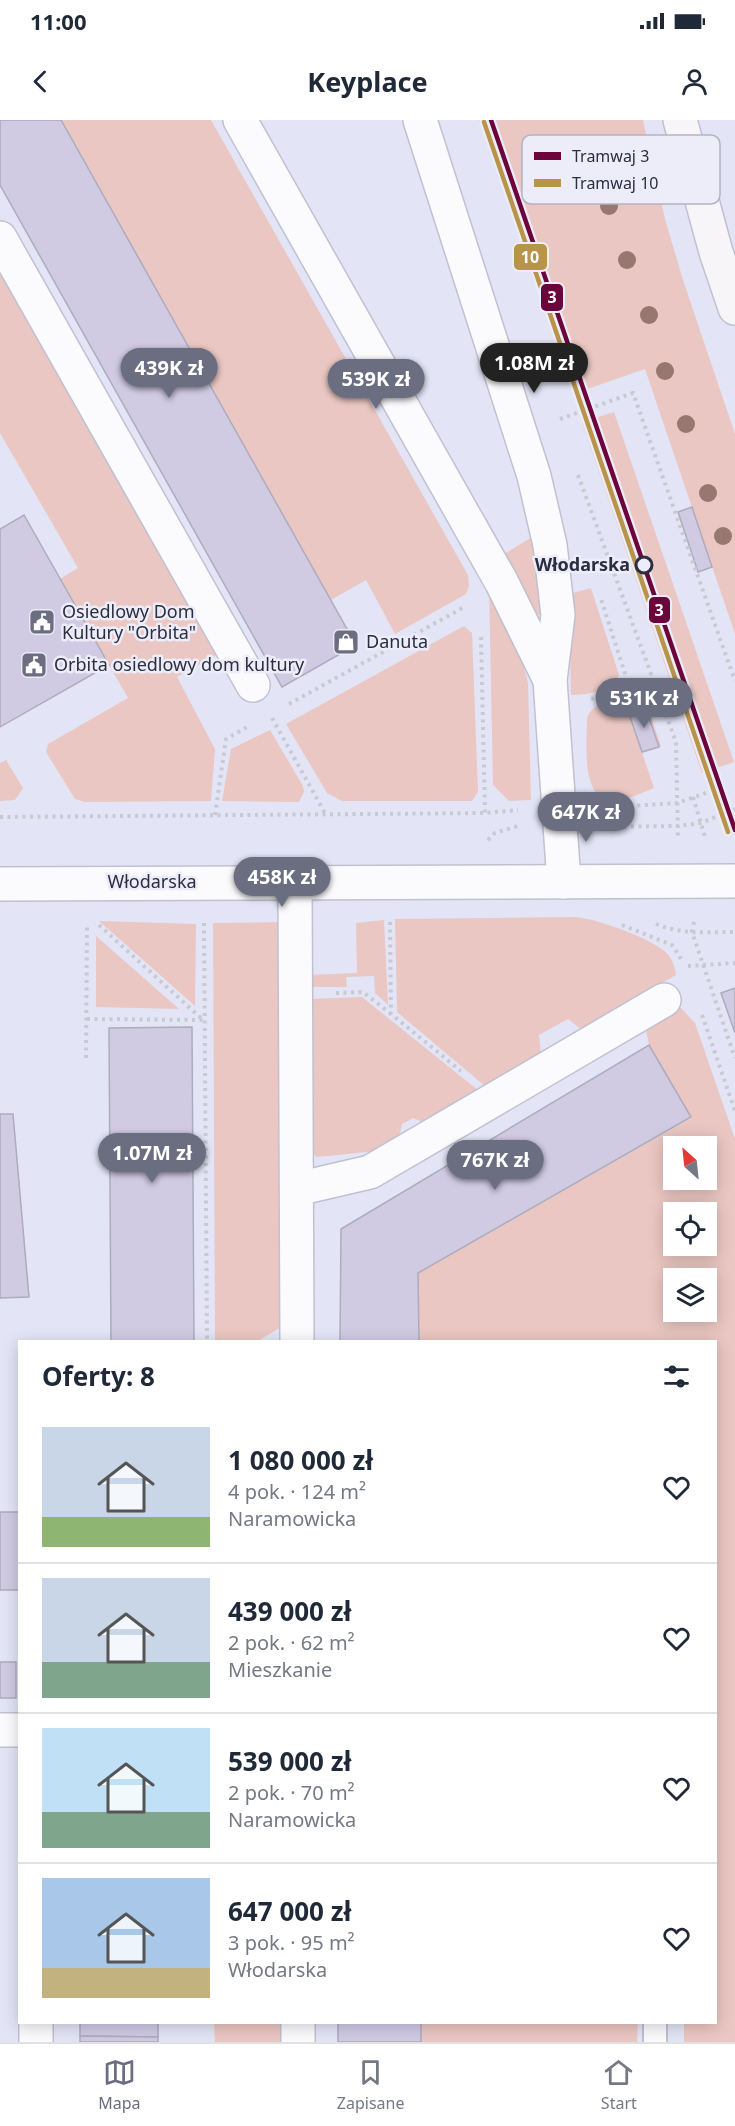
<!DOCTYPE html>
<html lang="pl">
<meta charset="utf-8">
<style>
:root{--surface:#fff;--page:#f2f2f3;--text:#1f2937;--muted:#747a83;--line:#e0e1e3;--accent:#6b6d80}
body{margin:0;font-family:"Noto Sans",sans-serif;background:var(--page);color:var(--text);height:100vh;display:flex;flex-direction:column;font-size:22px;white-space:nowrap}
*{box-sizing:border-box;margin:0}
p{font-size:20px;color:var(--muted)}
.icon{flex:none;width:33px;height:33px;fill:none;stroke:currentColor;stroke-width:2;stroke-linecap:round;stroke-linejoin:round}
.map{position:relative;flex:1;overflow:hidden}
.details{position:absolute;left:18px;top:1220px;width:699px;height:684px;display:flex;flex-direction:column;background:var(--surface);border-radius:0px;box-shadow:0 3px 15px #0003}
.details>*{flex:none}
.needle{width:39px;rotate:333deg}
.tools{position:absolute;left:663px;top:1016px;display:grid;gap:12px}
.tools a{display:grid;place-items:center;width:54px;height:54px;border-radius:0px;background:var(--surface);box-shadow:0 3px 15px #0003;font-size:30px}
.price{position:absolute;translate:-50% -51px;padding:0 14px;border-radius:21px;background:var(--accent);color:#fff;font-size:20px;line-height:39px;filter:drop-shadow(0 2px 3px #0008)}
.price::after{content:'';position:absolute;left:50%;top:36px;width:18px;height:14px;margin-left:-9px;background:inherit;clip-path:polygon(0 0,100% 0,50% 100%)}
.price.on{background:#222;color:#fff}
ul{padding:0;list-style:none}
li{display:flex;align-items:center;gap:18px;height:150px;padding:0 24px}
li+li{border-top:2px solid var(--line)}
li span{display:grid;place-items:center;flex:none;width:168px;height:120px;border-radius:0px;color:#555}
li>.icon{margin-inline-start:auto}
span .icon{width:72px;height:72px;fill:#fffc;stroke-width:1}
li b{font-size:26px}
h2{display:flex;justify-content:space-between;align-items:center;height:72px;padding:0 24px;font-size:26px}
.status{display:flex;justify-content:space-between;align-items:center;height:42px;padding:0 30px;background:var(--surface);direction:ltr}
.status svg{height:16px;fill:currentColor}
header{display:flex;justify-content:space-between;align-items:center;height:78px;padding:0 24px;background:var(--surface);font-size:27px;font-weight:700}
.tabs{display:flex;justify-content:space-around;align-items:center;height:84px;border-top:2px solid var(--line);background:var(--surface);font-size:16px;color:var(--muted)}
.tabs a{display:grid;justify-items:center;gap:3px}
.tabs .on{color:var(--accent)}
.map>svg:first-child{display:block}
.green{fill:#eac7c2;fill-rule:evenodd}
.building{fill:#d0cae3;stroke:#adabbc;stroke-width:1.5}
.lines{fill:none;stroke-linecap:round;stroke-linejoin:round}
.lane-casing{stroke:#bfc1d1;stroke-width:26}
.street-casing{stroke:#bfc1d1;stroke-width:36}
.secondary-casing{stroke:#bfc1d1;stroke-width:36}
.path{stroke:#c8c9d1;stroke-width:4;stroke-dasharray:3 4.5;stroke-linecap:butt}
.lane{stroke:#fbfbfe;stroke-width:22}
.street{stroke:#fbfbfe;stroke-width:33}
.secondary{stroke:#f8f5f9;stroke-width:33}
.tram-1-casing{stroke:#ecedf8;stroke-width:9}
.tram-2-casing{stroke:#ecedf8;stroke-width:9}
.tram-1{stroke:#6d053d;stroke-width:4.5}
.tram-2{stroke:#b8944b;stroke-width:4.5}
.tree{fill:#977871}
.stop-dot{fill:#ecedf8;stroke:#2b2d41;stroke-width:3}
.labels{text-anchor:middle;stroke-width:5;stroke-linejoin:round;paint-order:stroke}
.stop-label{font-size:18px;font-weight:bold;fill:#2b2d41;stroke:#ecedf8;text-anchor:end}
.poi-label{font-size:18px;fill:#2b2d41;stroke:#ecedf8;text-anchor:start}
.street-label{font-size:18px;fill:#2b2d41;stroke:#ecedf8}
.key{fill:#ecedf8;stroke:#b2b3c1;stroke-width:1.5}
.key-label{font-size:16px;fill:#2b2d41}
.line-badge{stroke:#ecedf8;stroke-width:2}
.badge-label{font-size:16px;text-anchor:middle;font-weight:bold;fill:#fff}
</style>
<div class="status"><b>11:00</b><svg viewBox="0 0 49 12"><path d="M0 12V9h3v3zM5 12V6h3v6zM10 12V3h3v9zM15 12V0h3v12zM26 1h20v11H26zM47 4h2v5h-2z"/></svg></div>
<header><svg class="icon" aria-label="back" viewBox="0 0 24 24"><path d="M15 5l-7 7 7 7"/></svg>Keyplace<svg class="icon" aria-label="person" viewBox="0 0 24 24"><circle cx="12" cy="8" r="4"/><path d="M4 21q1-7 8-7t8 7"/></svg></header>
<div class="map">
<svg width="735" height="1922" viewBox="0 0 735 1922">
<rect width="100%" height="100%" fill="#e3e5f6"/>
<!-- green -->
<g class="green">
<path d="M61 0H211L468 455 469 466 466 474 395 514 366 460 331 480Z"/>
<path d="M479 0H643L665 99 683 160 735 314V514L645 249 573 274Z"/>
<path d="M0 150 220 533 177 557 215 629 211 681 85 682 75 679 46 632 48 624 128 578 60 459 78 448 0 313Z"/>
<path d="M614 292 734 642 705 652 702 653 582 302Z"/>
<path d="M537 414 541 493 538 496 534 495 501 436Z"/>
<path d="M489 464 522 538 528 563 531 680 509 681 493 665Z"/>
<path d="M591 468 619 555C614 571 586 575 571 575L569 474Z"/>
<path d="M464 506 472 513 478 672 472 681H342L327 673 286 604Z"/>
<path d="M642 570 661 626 659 627 645 586 628 591 654 668C643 672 630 679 618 681 579 686 587 622 587 598 593 580 625 576 642 570Z"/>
<path d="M270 610 303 666 304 672 299 682 222 681 231 629Z"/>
<path d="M6 640 23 668 15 680 0 681V643Z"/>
<path d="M575 797C597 799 645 816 663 830 671 835 675 846 676 855L582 910 568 899 539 915 541 934 486 967 397 892 395 799Z"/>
<path d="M384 800 388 885 375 873 374 856 346 857 347 867H308V855L357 853 356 803Z"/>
<path d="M99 801 196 804 195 886Z"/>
<path d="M284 802 286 1204 258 1221H215L213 803Z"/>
<path d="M96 816 179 889 96 887Z"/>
<path d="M362 877 479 971 425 1003 413 998 402 1004 399 1018 377 1031 317 1037 309 1031 308 879Z"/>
<path d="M674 888H681L695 903 735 1019V1922H684V1902H716V1221H419L418 1153 691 998 649 925 646 909ZM674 1026H706V1059H674ZM674 1092H706V1125H674ZM674 1158H706V1191H674Z"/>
<path d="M214 1902H284V1922H215Z"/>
<path d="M421 1902H638L637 1922H421Z"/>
</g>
<!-- building -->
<g class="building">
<path d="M0 0H61L356 525 282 567 0 65Z"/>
<path d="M692 387 712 447 698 452 678 392Z"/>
<path d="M24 395 109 545 0 607V409Z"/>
<path d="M645 586 659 627 642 632 628 591Z"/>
<path d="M735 868V913L721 873Z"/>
<path d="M192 907 194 1221H111L109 908Z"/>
<path d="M649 925 691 997 418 1153 419 1221H340L341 1109Z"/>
<path d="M0 994H13L29 1177 0 1178Z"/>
<rect x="0" y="1392" width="20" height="78"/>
<rect x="0" y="1542" width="16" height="36"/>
<path d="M80 1902H158V1917L80 1916Z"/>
<rect x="338" y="1902" width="83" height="20"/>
<path d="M80 1916 158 1917V1922H80Z"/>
</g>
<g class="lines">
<defs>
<path id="lane" d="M655 1922V1902"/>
<g id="street">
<path d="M240 0 502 463 550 560"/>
<path d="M420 0 534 356 550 425 558 495 550 560 564 762"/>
<path d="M0 118 253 565"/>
<path d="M295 763 297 1221"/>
<path d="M0 764 735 761"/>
<path d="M297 1069 370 1052 664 880"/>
<path d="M0 1610H20"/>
<path d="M36 1902V1922"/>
<path d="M298 1922V1902"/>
</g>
<path id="secondary" d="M680 0 716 132 735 188"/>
</defs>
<!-- lane casing -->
<use href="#lane" class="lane-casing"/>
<!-- street casing -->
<use href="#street" class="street-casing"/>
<!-- secondary casing -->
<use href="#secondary" class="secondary-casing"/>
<!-- path -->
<g class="path">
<path d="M560 299 633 273 735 561"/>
<path d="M578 355 676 622 678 720"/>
<path d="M481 517 485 693"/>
<path d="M591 579 629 566 600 476"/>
<path d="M289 584 466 486"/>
<path d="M272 598 326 695"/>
<path d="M693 677 706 720"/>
<path d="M600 688 677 683 712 671"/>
<path d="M215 695 226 619 249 606"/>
<path d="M0 697 485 693 518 690"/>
<path d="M601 707 677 706 701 703 735 689"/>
<path d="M488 720 495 713 518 706"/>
<path d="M390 802 391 894 461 951"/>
<path d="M694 802 692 812 735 938"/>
<path d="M204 803 207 1221"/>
<path d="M656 804C681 815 708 812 735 812"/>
<path d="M99 805 203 900"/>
<path d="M622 805 672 825 683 842"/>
<path d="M688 846 735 843"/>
<path d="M336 873 363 872 391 894"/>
<path d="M702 895 735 991"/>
<path d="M87 899 203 900"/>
<path d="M86 938 87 804"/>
</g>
<!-- lane -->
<use href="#lane" class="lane"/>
<!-- street -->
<use href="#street" class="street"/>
<!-- secondary -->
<use href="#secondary" class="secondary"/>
<defs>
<path id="tram-1" d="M491 0 735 710"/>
<path id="tram-2" d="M484 2 728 712"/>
</defs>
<!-- tram-1 casing -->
<use href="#tram-1" class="tram-1-casing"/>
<!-- tram-2 casing -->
<use href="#tram-2" class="tram-2-casing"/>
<!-- tram-1 -->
<use href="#tram-1" class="tram-1"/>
<!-- tram-2 -->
<use href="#tram-2" class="tram-2"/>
</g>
<!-- trees -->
<g class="tree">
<circle cx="609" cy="86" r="9"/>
<circle cx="627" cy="140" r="9"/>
<circle cx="649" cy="195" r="9"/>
<circle cx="665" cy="251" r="9"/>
<circle cx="686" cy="304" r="9"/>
<circle cx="708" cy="373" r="9"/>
<circle cx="723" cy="416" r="9"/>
</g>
<!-- icons -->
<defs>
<symbol id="civic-square" viewBox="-11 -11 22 22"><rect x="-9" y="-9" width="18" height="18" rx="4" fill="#6b6d80" stroke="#ecedf8"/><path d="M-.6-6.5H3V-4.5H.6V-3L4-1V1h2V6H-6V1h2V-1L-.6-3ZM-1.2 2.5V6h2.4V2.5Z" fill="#fff"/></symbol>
<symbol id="shop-square" viewBox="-11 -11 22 22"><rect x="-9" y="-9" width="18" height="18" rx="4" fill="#6b6d80" stroke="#ecedf8"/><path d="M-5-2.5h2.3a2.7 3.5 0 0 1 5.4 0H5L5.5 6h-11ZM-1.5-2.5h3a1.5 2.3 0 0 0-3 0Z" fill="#fff"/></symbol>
</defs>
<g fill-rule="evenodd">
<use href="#civic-square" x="27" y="487" width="30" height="30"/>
<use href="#shop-square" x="331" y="507" width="30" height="30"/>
<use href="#civic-square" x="19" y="530" width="30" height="30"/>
</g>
<!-- markers -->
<circle class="stop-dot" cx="644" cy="445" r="8"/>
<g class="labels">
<!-- stop labels -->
<g class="stop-label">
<text x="630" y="451">Włodarska</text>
</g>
<!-- poi labels -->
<g class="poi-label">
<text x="62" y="498">Osiedlowy Dom<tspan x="62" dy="21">Kultury "Orbita"</tspan></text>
<text x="366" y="528">Danuta</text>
<text x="54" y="551">Orbita osiedlowy dom kultury</text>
</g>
<!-- street labels -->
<g class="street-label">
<text x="152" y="768">Włodarska</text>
</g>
</g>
<!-- legend -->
<rect x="522" y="15" width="198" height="69" rx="9" class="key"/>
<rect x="534" y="32" width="27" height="8" fill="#6d053d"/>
<rect x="534" y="59" width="27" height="8" fill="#b8944b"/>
<g class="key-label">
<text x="572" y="42">Tramwaj 3</text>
<text x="572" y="69">Tramwaj 10</text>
</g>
<g class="line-badge">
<rect x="513" y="123" width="35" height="28" rx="6" fill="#b8944b"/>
<rect x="540" y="163" width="24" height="29" rx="6" fill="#6d053d"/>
<rect x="648" y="476" width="23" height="28" rx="6" fill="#6d053d"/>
</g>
<g class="badge-label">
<text x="530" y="143">10</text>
<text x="552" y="183">3</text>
<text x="659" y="496">3</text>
</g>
</svg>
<div class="tools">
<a><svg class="needle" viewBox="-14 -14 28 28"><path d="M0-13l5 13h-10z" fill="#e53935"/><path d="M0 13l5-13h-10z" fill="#747a83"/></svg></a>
<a><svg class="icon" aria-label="locate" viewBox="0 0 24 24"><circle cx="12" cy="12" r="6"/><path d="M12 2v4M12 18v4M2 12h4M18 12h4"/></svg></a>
<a><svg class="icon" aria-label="layers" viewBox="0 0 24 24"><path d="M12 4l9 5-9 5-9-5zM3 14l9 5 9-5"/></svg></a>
</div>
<b class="price on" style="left:534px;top:274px">1.08M zł</b>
<b class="price" style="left:169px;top:279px">439K zł</b>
<b class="price" style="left:376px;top:290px">539K zł</b>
<b class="price" style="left:644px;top:609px">531K zł</b>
<b class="price" style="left:586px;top:723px">647K zł</b>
<b class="price" style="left:282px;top:788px">458K zł</b>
<b class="price" style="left:152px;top:1064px">1.07M zł</b>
<b class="price" style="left:495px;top:1071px">767K zł</b>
<section class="details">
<h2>Oferty: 8<svg class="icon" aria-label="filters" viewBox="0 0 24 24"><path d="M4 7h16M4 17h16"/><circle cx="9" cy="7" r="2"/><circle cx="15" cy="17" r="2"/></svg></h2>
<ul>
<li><span style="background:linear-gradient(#c9d6e8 75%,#8fb573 0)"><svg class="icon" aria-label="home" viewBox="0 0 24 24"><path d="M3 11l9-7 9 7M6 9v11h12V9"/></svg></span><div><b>1 080 000 zł</b><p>4 pok. · 124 m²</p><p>Naramowicka</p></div><svg class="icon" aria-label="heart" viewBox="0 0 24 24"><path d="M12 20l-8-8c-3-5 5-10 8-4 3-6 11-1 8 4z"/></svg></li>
<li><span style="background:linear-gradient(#c9d6e8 70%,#7fa58c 0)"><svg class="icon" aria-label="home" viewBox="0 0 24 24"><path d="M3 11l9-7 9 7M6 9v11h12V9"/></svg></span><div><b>439 000 zł</b><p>2 pok. · 62 m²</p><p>Mieszkanie</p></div><svg class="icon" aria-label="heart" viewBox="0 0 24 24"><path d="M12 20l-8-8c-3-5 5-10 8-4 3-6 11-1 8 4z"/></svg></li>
<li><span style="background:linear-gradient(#bfe0f5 70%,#7fa58c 0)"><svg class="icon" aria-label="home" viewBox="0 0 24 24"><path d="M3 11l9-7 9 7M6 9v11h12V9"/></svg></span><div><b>539 000 zł</b><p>2 pok. · 70 m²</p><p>Naramowicka</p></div><svg class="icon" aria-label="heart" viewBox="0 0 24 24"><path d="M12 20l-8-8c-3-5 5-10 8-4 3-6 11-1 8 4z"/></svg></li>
<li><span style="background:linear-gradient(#a9c7e8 75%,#c2b280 0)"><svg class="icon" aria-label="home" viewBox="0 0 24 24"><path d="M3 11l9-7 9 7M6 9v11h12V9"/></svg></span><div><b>647 000 zł</b><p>3 pok. · 95 m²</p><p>Włodarska</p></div><svg class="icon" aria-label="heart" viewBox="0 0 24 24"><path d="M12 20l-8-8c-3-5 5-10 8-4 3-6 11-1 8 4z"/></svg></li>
</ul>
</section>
</div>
<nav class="tabs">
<a class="on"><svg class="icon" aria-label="map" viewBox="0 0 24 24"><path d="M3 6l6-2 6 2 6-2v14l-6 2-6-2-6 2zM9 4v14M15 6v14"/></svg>Mapa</a>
<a><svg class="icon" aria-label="saved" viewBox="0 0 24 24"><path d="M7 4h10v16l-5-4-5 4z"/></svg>Zapisane</a>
<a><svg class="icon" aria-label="home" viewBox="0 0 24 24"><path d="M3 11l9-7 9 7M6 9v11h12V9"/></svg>Start</a>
</nav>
